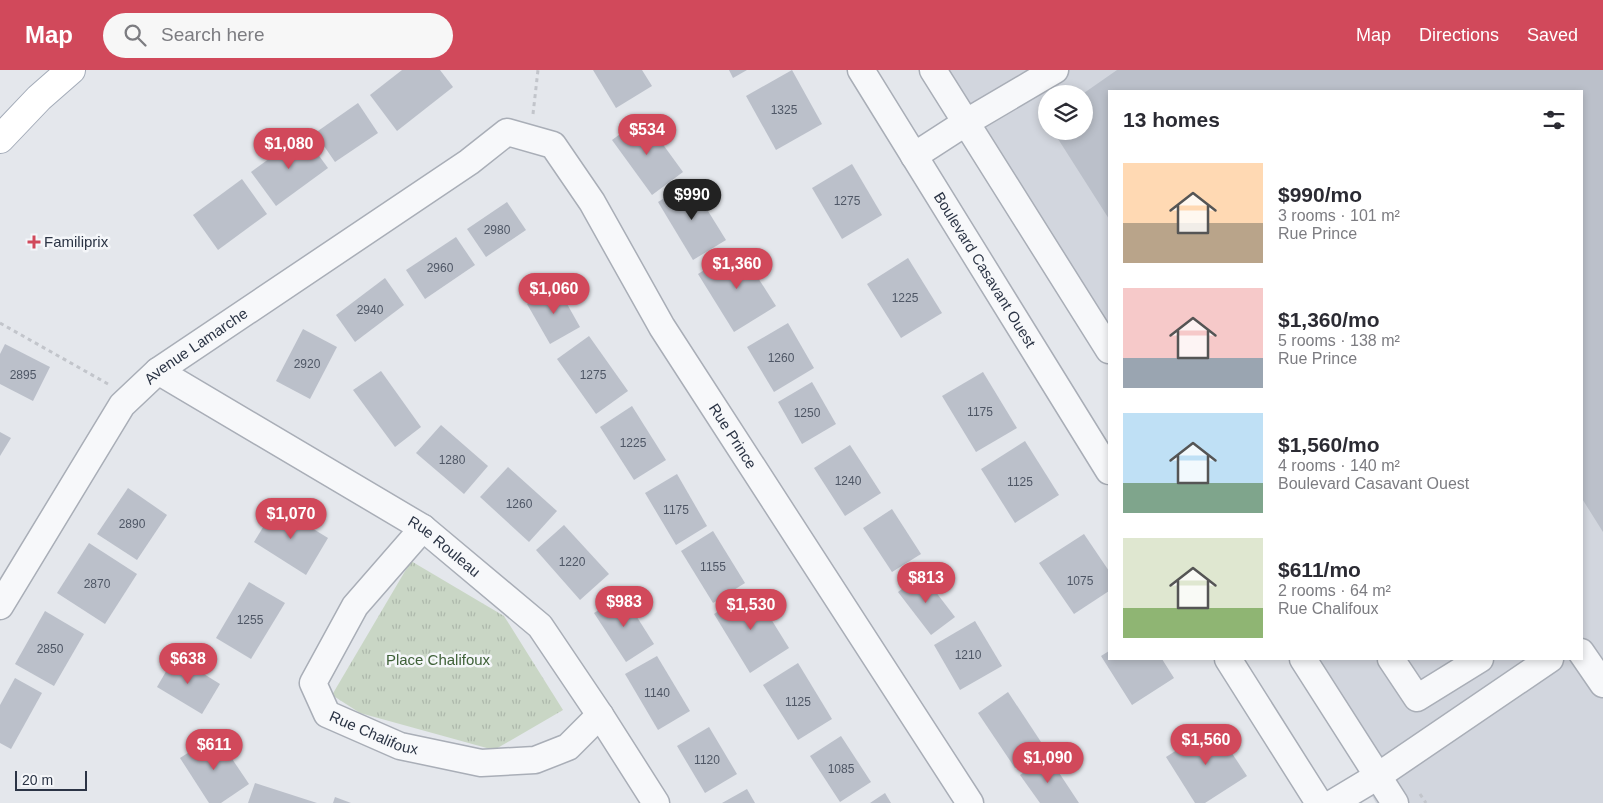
<!DOCTYPE html>
<meta charset="utf-8">
<style>
:root{--surface:#fff;--page:#f7f7f7;--text:#2b2b33;--muted:#7c7c81;--accent:#d1495b}
body{margin:0;font-family:Helvetica,sans-serif;background:var(--page);color:var(--text);height:100vh;display:flex;flex-direction:column;font-size:19px;white-space:nowrap}
*{box-sizing:border-box;margin:0}
p{font-size:16px;color:var(--muted)}
.icon{flex:none;width:28px;height:28px;fill:none;stroke:currentColor;stroke-width:2;stroke-linecap:round;stroke-linejoin:round}
.map{position:relative;flex:1;overflow:hidden}
.side{position:absolute;left:1108px;top:20px;width:475px;height:570px;display:flex;flex-direction:column;background:var(--surface);border-radius:0px;box-shadow:0 2px 8px #0003}
.side>*{flex:none}
.fabs{position:absolute;left:1038px;top:15px;display:grid;gap:10px}
.fabs a{display:grid;place-items:center;width:55px;height:55px;border-radius:50%;background:var(--surface);box-shadow:0 2px 8px #0003;font-size:25px}
.scale{position:absolute;left:15px;bottom:12px;width:72px;box-sizing:border-box;padding-left:5px;border:2px solid #2b3445;border-top:0;font-size:14px;line-height:18px;white-space:nowrap;color:#2b3445;-webkit-text-stroke:4px #f4f6f9;paint-order:stroke}
.price{position:absolute;translate:-50% -42px;padding:0 11px;border-radius:18px;background:var(--accent);color:#fff;font-size:16px;line-height:32px;filter:drop-shadow(0 1px 2px #0008)}
.price::after{content:'';position:absolute;left:50%;top:30px;width:15px;height:11px;margin-left:-8px;background:inherit;clip-path:polygon(0 0,100% 0,50% 100%)}
.price.on{background:#222;color:#fff}
ul{padding:0;list-style:none}
li{display:flex;align-items:center;gap:15px;height:125px;padding:0 15px}
li span{display:grid;place-items:center;flex:none;width:140px;height:100px;border-radius:0px;color:#555}
li>.icon{margin-inline-start:auto}
span .icon{width:60px;height:60px;fill:#fffc;stroke-width:1}
li b{font-size:21px}
h2{display:flex;justify-content:space-between;align-items:center;height:60px;padding:0 15px;font-size:21px}
header{display:flex;align-items:center;gap:30px;box-sizing:border-box;height:70px;padding:0 25px;background:var(--accent);color:#fff}
header strong{font-size:24px}
nav{display:flex;gap:28px;margin-inline-start:auto;font-size:18px}
.search{width:350px;height:45px;background:var(--page);display:flex;align-items:center;gap:12px;box-sizing:border-box;padding:0 18px;border-radius:28px;color:var(--muted);font-size:19px}
.map>svg:first-child{display:block}
.built{fill:#d2d6de;fill-rule:evenodd}
.park{fill:url(#park-tufts)}
.building{fill:#bbc0ca}
.lines{fill:none;stroke-linecap:round;stroke-linejoin:round}
.minor-casing{stroke:#a9aeb7;stroke-width:29}
.major-casing{stroke:#a3abb8;stroke-width:30}
.path{stroke:#c2c5cb;stroke-width:3;stroke-dasharray:4 4;stroke-linecap:butt}
.minor{stroke:#f7f8fa;stroke-width:26}
.major{stroke:#fff;stroke-width:28}
.poi-dot{fill:#d1495b;stroke:#f4f6f9;stroke-width:2}
.labels{text-anchor:middle;stroke-width:5;stroke-linejoin:round;paint-order:stroke}
.number-label{font-size:12px;fill:#4f5766}
.poi-label{font-size:15px;fill:#2b3445;stroke:#f4f6f9;text-anchor:start}
.street-label{font-size:15px;fill:#2b3445;stroke:#f4f6f9}
.park-label{font-size:15px;fill:#3f6138;stroke:#f4f6f9}
</style>
<header>
<strong>Map</strong>
<div class="search"><svg class="icon" aria-label="search" viewBox="0 0 24 24"><circle cx="10" cy="10" r="6"/><path d="M15 15l6 6"/></svg>Search here</div>
<nav><a>Map</a><a>Directions</a><a>Saved</a></nav>
</header>
<div class="map">
<svg width="1603" height="733" viewBox="0 0 1603 733">
<defs>
<pattern id="park-tufts" width="24" height="20" patternUnits="userSpaceOnUse" patternTransform="scale(1.25)"><rect width="24" height="20" fill="#c9d6c5"/><path d="M3 7l-1-3M5 7V3M7 7l1-3M15 17l-1-3M17 17v-4M19 17l1-3" fill="none" stroke="#adb8ab"/></pattern>
</defs>
<rect width="100%" height="100%" fill="#e4e7ec"/>
<!-- built -->
<path class="built" d="M939 0H1603V733H1376L1293 589H1581V21H1109V269ZM1046 24H1084V61H1046Z"/>
<!-- park -->
<path class="park" d="M411 491 504 546 563 640 494 680 360 643 332 625Z"/>
<!-- building -->
<g class="building">
<path d="M402 0H440L453 17 397 61 370 25Z"/>
<path d="M593 0H642L652 16 616 38Z"/>
<path d="M729 0H747L733 8Z"/>
<path d="M792 0 822 54 776 80 746 26Z"/>
<path d="M1117 0H1603V462L1581 427V21H1109V149L1053 61H1084V23Z"/>
<path d="M358 33 378 63 335 92 315 63Z"/>
<path d="M643 47 683 102 652 125 612 70Z"/>
<path d="M303 64 328 98 276 136 251 102Z"/>
<path d="M852 94 882 145 842 169 812 118Z"/>
<path d="M242 109 267 144 218 180 193 145Z"/>
<path d="M690 112 726 170 693 190 658 132Z"/>
<path d="M507 132 526 160 486 187 467 159Z"/>
<path d="M456 167 475 195 425 229 406 200Z"/>
<path d="M739 178 776 236 734 262 698 204Z"/>
<path d="M908 188 942 243 901 268 867 214Z"/>
<path d="M385 208 404 235 355 272 336 245Z"/>
<path d="M557 216 580 257 550 274 527 234Z"/>
<path d="M788 253 814 298 774 322 747 277Z"/>
<path d="M303 259 337 277 310 329 276 311Z"/>
<path d="M589 266 628 321 596 344 557 289Z"/>
<path d="M5 274 50 297 33 331 0 314V284Z"/>
<path d="M381 301 421 357 395 377 353 320Z"/>
<path d="M983 302 1017 358 976 382 942 326Z"/>
<path d="M812 312 836 354 802 374 778 332Z"/>
<path d="M632 336 666 390 634 410 600 357Z"/>
<path d="M441 355 488 396 464 424 416 383Z"/>
<path d="M0 362 11 368 0 386Z"/>
<path d="M1025 371 1059 425 1015 453 981 399Z"/>
<path d="M850 375 881 423 845 446 814 398Z"/>
<path d="M508 397 557 441 529 472 480 427Z"/>
<path d="M677 404 707 456 676 475 645 423Z"/>
<path d="M128 418 167 445 137 490 97 464Z"/>
<path d="M276 436 328 468 306 505 254 472Z"/>
<path d="M892 439 921 484 892 502 863 458Z"/>
<path d="M564 455 609 504 580 530 536 480Z"/>
<path d="M713 461 745 513 713 533 681 481Z"/>
<path d="M1084 464 1109 501V521L1074 544 1039 493Z"/>
<path d="M89 473 137 504 105 554 57 523Z"/>
<path d="M922 504 955 547 931 565 898 522Z"/>
<path d="M249 512 285 533 251 589 216 568Z"/>
<path d="M753 520 789 578 750 603 714 544Z"/>
<path d="M623 525 654 574 626 592 594 543Z"/>
<path d="M45 541 84 564 54 616 15 594Z"/>
<path d="M975 551 1002 596 960 620 934 575Z"/>
<path d="M1109 581V589H1162L1174 608 1132 635 1101 586Z"/>
<path d="M175 586 220 614 202 644 157 617Z"/>
<path d="M657 586 690 641 658 660 625 604Z"/>
<path d="M798 593 832 649 798 670 763 615Z"/>
<path d="M15 608 42 623 11 679 0 673V635Z"/>
<path d="M1008 622 1045 678 1015 698 978 643Z"/>
<path d="M1214 656 1247 706 1205 733H1195L1166 687Z"/>
<path d="M709 657 737 704 705 723 677 676Z"/>
<path d="M216 665 249 714 221 733H209L180 688Z"/>
<path d="M841 666 871 712 840 732 810 686Z"/>
<path d="M1048 686 1079 733H1040L1020 705Z"/>
<path d="M255 713 317 733H248Z"/>
<path d="M747 719 755 733H722Z"/>
<path d="M885 723 891 733H870Z"/>
<path d="M335 727 351 733H333Z"/>
</g>
<g class="lines">
<defs>
<g id="minor">
<path id="s1" d="M861 0 1109 401"/>
<path d="M933 0 1109 280"/>
<path d="M914 86 965 53 1055 0"/>
<path id="s2" d="M158 301 423 458 540 556 600 645 656 733"/>
<path id="s3" d="M423 458 355 536 313 613 327 644 400 676 481 693 535 690 568 677 600 645"/>
<path id="s4" d="M0 536 122 335 158 301 469 92 507 62 553 75 592 132 662 257 970 733"/>
<path d="M1581 582 1603 614"/>
<path d="M1228 589 1319 733"/>
<path d="M1303 589 1395 733"/>
<path d="M1391 589 1417 628 1480 589"/>
<path d="M1333 733 1378 706 1550 589"/>
</g>
<path id="major" d="M0 69 39 28 71 0"/>
</defs>
<!-- minor casing -->
<use href="#minor" class="minor-casing"/>
<!-- major casing -->
<use href="#major" class="major-casing"/>
<!-- path -->
<g class="path">
<path d="M533 44 538 0"/>
<path d="M0 253 108 314"/>
<path d="M1420 724 1426 733"/>
</g>
<!-- minor -->
<use href="#minor" class="minor"/>
<!-- major -->
<use href="#major" class="major"/>
</g>
<!-- markers -->
<path class="poi-dot" d="M31.5 164.5h5v5h5v5h-5v5h-5v-5h-5v-5h5z"/>
<g class="labels">
<!-- number labels -->
<g class="number-label">
<text x="784" y="44">1325</text>
<text x="847" y="135">1275</text>
<text x="497" y="164">2980</text>
<text x="440" y="202">2960</text>
<text x="905" y="232">1225</text>
<text x="370" y="244">2940</text>
<text x="781" y="292">1260</text>
<text x="307" y="298">2920</text>
<text x="23" y="309">2895</text>
<text x="593" y="309">1275</text>
<text x="980" y="346">1175</text>
<text x="807" y="347">1250</text>
<text x="633" y="377">1225</text>
<text x="452" y="394">1280</text>
<text x="848" y="415">1240</text>
<text x="1020" y="416">1125</text>
<text x="519" y="438">1260</text>
<text x="676" y="444">1175</text>
<text x="132" y="458">2890</text>
<text x="572" y="496">1220</text>
<text x="713" y="501">1155</text>
<text x="1080" y="515">1075</text>
<text x="97" y="518">2870</text>
<text x="250" y="554">1255</text>
<text x="50" y="583">2850</text>
<text x="968" y="589">1210</text>
<text x="657" y="627">1140</text>
<text x="798" y="636">1125</text>
<text x="707" y="694">1120</text>
<text x="841" y="703">1085</text>
</g>
<!-- poi labels -->
<g class="poi-label">
<text x="44" y="177">Familiprix</text>
</g>
<!-- street labels -->
<g class="street-label">
<text dy="5" stroke="none"><textPath href="#s1" startOffset="235">Boulevard Casavant Ouest</textPath></text>
<text dy="5" stroke="none"><textPath href="#s4" startOffset="330">Avenue Lamarche</textPath></text>
<text dy="5" stroke="none"><textPath href="#s4" startOffset="1098">Rue Prince</textPath></text>
<text dy="5" stroke="none"><textPath href="#s2" startOffset="336">Rue Rouleau</textPath></text>
<text dy="5" stroke="none"><textPath href="#s3" startOffset="276">Rue Chalifoux</textPath></text>
</g>
<!-- park labels -->
<g class="park-label">
<text x="438" y="595">Place Chalifoux</text>
</g>
</g>
</svg>
<div class="fabs">
<a><svg class="icon" aria-label="layers" viewBox="0 0 24 24"><path d="M12 4l9 5-9 5-9-5zM3 14l9 5 9-5"/></svg></a>
</div>
<div class="scale">20 m</div>
<b class="price" style="left:647px;top:86px">$534</b>
<b class="price" style="left:289px;top:100px">$1,080</b>
<b class="price on" style="left:692px;top:151px">$990</b>
<b class="price" style="left:737px;top:220px">$1,360</b>
<b class="price" style="left:554px;top:245px">$1,060</b>
<b class="price" style="left:291px;top:470px">$1,070</b>
<b class="price" style="left:926px;top:534px">$813</b>
<b class="price" style="left:624px;top:558px">$983</b>
<b class="price" style="left:751px;top:561px">$1,530</b>
<b class="price" style="left:188px;top:615px">$638</b>
<b class="price" style="left:1206px;top:696px">$1,560</b>
<b class="price" style="left:214px;top:701px">$611</b>
<b class="price" style="left:1048px;top:714px">$1,090</b>
<section class="side">
<h2>13 homes<svg class="icon" aria-label="filters" viewBox="0 0 24 24"><path d="M4 7h16M4 17h16"/><circle cx="9" cy="7" r="2"/><circle cx="15" cy="17" r="2"/></svg></h2>
<ul>
<li><span style="background:linear-gradient(#ffd9b3 60%,#b9a48a 0)"><svg class="icon" aria-label="home" viewBox="0 0 24 24"><path d="M3 11l9-7 9 7M6 9v11h12V9"/></svg></span><div><b>$990/mo</b><p>3 rooms · 101 m²</p><p>Rue Prince</p></div></li>
<li><span style="background:linear-gradient(#f6c9c9 70%,#9aa5b1 0)"><svg class="icon" aria-label="home" viewBox="0 0 24 24"><path d="M3 11l9-7 9 7M6 9v11h12V9"/></svg></span><div><b>$1,360/mo</b><p>5 rooms · 138 m²</p><p>Rue Prince</p></div></li>
<li><span style="background:linear-gradient(#bfe0f5 70%,#7fa58c 0)"><svg class="icon" aria-label="home" viewBox="0 0 24 24"><path d="M3 11l9-7 9 7M6 9v11h12V9"/></svg></span><div><b>$1,560/mo</b><p>4 rooms · 140 m²</p><p>Boulevard Casavant Ouest</p></div></li>
<li><span style="background:linear-gradient(#dfe7d0 70%,#8fb573 0)"><svg class="icon" aria-label="home" viewBox="0 0 24 24"><path d="M3 11l9-7 9 7M6 9v11h12V9"/></svg></span><div><b>$611/mo</b><p>2 rooms · 64 m²</p><p>Rue Chalifoux</p></div></li>
</ul>
</section>
</div>
